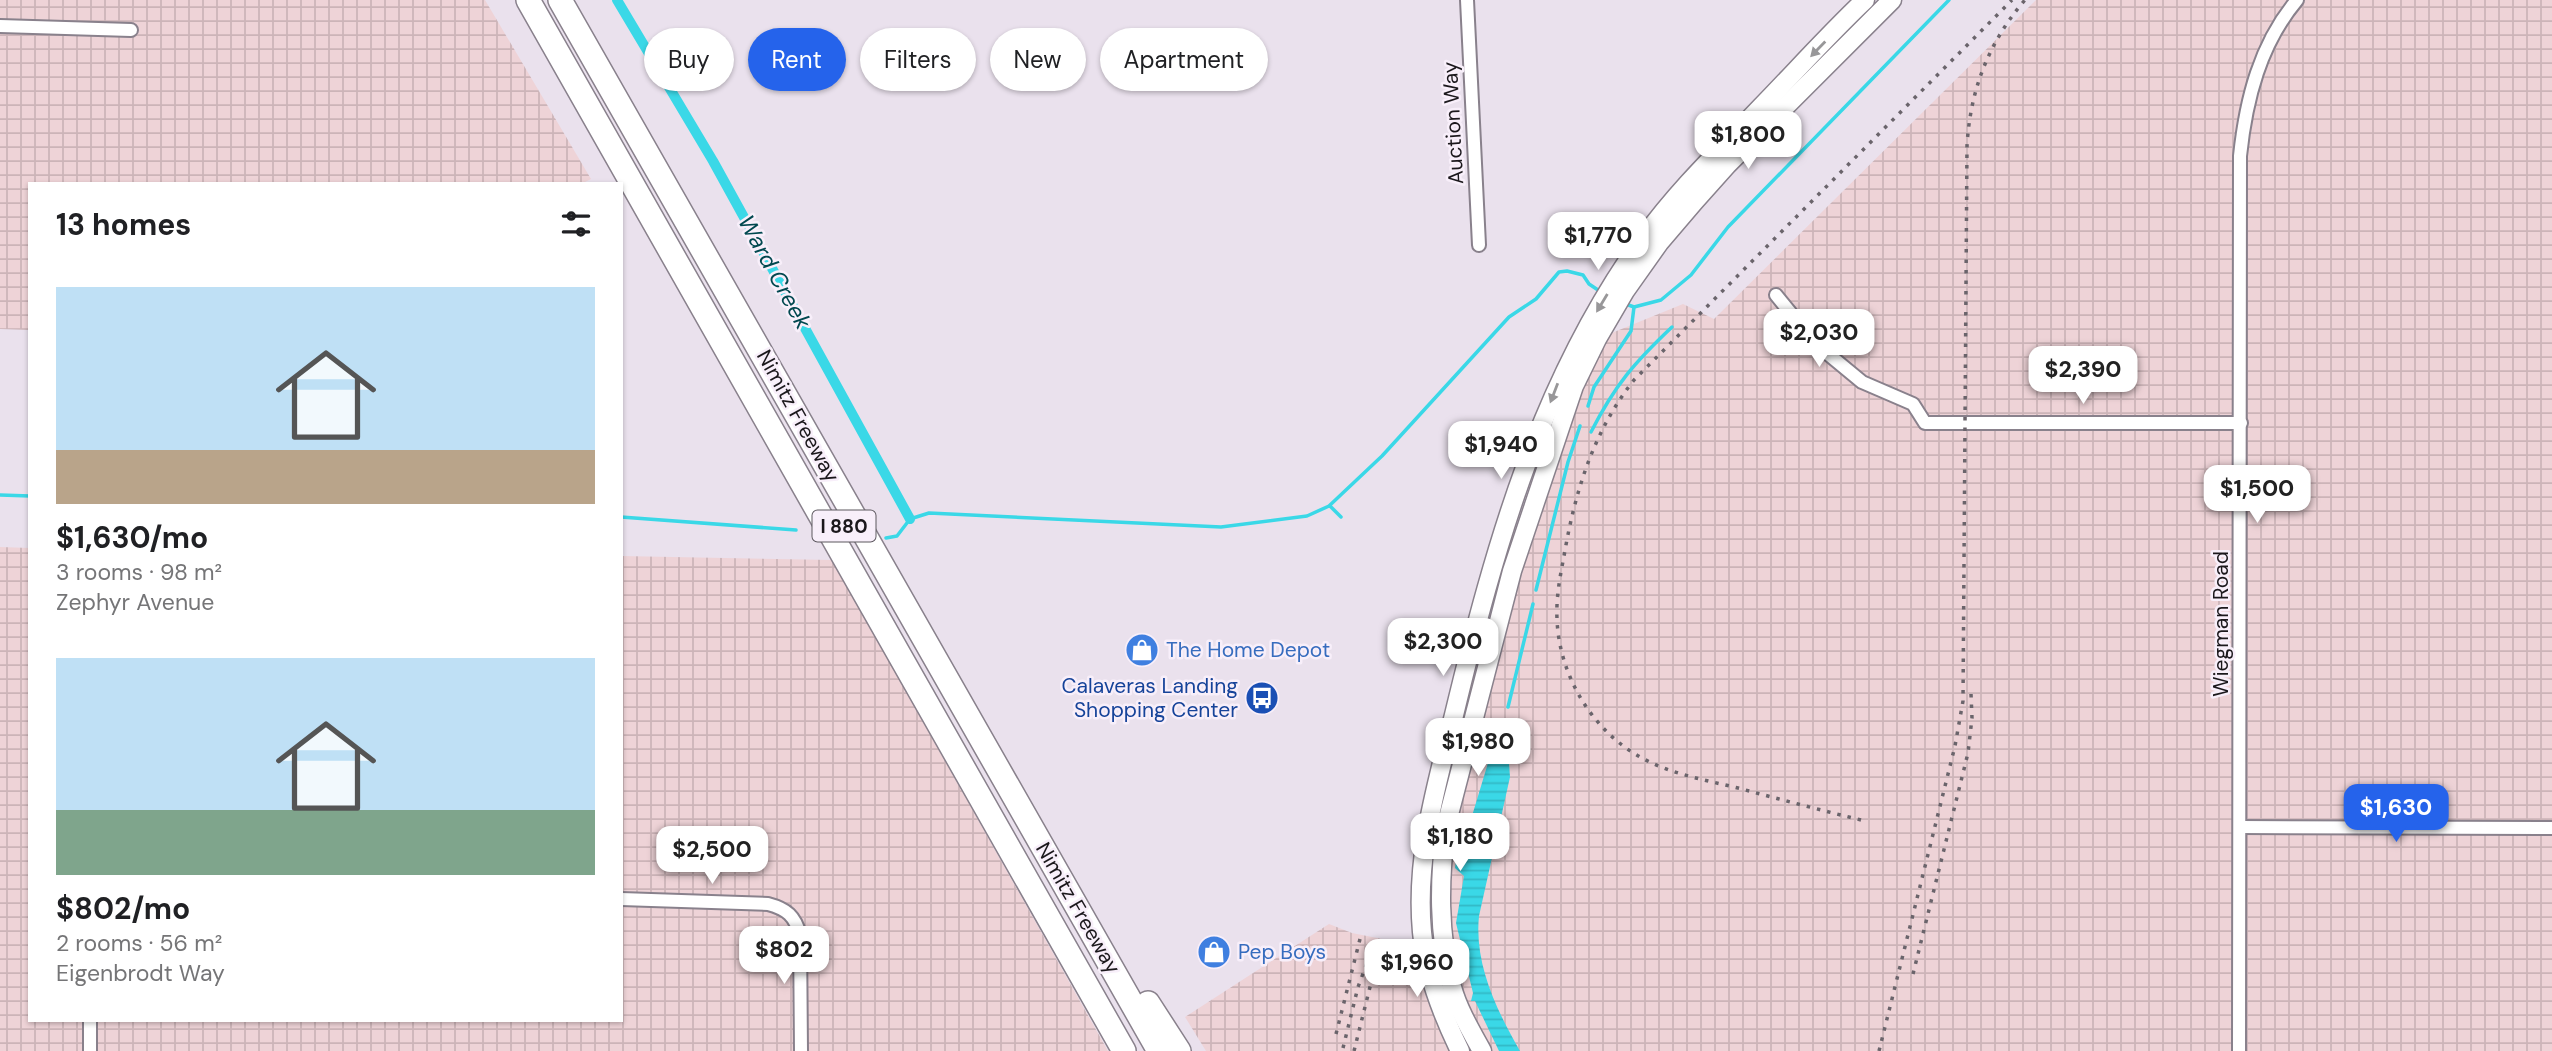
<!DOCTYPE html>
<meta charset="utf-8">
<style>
:root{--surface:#fff;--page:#f6f6f6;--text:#202124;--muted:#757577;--accent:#2563eb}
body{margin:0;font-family:"DM Sans",sans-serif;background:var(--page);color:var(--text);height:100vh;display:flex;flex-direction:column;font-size:26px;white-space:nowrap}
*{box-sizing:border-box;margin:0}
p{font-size:23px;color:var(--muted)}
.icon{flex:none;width:38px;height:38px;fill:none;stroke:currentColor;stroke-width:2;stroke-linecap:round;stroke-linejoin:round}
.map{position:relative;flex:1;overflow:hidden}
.details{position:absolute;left:28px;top:182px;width:595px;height:840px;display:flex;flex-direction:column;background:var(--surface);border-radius:0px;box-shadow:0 2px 5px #0004}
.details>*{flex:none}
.hud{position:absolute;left:644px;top:28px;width:665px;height:63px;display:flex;gap:14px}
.price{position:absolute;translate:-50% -60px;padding:0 16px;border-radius:14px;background:#fff;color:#222;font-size:23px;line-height:46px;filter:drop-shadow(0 2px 4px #0008)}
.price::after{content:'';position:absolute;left:50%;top:42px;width:21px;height:16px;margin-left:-10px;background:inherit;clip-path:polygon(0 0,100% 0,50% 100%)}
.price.selected{background:var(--accent);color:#fff}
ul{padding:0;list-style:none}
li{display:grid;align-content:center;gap:14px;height:371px;padding:0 28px}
li span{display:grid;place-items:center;height:217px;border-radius:0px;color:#555}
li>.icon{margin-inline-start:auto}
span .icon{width:126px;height:126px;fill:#fffc;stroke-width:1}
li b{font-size:30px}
h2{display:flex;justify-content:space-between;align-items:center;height:84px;padding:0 28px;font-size:30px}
.chip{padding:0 24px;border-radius:32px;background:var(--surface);box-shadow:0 2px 5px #0004;font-size:24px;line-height:63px}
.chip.selected{background:var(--accent);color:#fff}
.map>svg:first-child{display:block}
.industrial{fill:url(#industrial-grid)}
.water{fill:url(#water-rules)}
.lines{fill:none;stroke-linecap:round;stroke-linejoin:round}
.stream{stroke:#3ad8e7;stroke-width:3.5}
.canal{stroke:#3ad8e7;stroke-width:10}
.minor-casing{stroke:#89818c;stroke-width:16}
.secondary-casing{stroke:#89818c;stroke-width:21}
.motorway-casing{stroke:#89818c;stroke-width:26}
.minor{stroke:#fff;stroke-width:12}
.secondary{stroke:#fff;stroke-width:18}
.motorway{stroke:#fff;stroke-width:23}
.rail{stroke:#6a646b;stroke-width:3.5;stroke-dasharray:3.5 7;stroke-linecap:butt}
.oneway{fill:#989799}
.labels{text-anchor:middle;stroke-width:5;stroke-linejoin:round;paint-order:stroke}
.shield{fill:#f8effa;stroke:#5d585f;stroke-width:2}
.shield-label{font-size:19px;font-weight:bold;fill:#1b181c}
.street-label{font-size:21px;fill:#1b181c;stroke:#f8effa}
.shop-label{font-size:21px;fill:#366cbe;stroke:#f8effa;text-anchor:start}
.transit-label{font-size:21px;fill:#164399;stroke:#f8effa;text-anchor:end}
.water-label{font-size:23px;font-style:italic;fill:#01484f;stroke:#f8effa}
</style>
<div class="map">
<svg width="2552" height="1051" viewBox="0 0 2552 1051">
<defs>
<pattern id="industrial-grid" width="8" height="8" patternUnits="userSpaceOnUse" patternTransform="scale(1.75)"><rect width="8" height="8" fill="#eed3d7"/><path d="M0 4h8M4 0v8" fill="none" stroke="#ccb4b8"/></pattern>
<pattern id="water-rules" width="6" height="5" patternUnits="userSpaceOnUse" patternTransform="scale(1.75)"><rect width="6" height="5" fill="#3ad8e7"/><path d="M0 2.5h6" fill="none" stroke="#32b9c6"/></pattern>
</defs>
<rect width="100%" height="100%" fill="#eae1ed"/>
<!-- industrial -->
<g class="industrial">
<path d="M0 0H485L591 179 581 184H30V330L0 329Z"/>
<path d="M2036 0H2552V1051H1482L1452 988 1446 826 1512 571 1597 339 1683 304 1714 319Z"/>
<path d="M0 547 30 548V1020H621V556L832 560 1108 1051H0Z"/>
<path d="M1329 924 1352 933 1397 942 1423 940 1460 1051H1206L1185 1017Z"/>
</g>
<!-- water -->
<path class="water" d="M1495 752 1509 763 1510 777 1479 916C1474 964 1497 1011 1520 1051H1499L1475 1001H1471L1473 993 1456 923 1464 876 1455 868 1461 826 1472 816 1491 753Z"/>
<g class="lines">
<!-- stream -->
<g class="stream">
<path d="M1623 303 1634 307 1661 300 1691 275 1728 227 1949 0"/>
<path d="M1588 406 1594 387 1631 331 1634 307"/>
<path d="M1591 432C1615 385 1634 363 1672 327"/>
<path d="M0 495 30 496"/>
<path d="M1330 506 1341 517"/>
<path d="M621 517 796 530"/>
<path d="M886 538 897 536 910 519 929 513 1221 527 1307 516 1329 506 1382 456 1509 317 1536 299 1559 272 1567 271 1583 275 1589 284 1601 292"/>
<path d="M1536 590 1568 462 1580 426"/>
<path d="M1508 707 1533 604"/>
</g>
<!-- canal -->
<path class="canal" d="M617 0 713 161 910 519"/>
<defs>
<g id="minor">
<path d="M1467 0 1479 245"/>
<path d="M0 26 131 30"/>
<path d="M1776 295 1816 344 1862 382 1913 404 1925 423H2241"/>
<path d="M2240 827 2552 828"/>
<path d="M621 899 768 904C787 909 795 916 800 935L801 1051"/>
<path d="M90 1020V1051"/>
<path d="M2239 1051 2240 156C2246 99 2260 44 2297 0"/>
</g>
<g id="secondary">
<path d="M1460 1051C1442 1014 1426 974 1422 932 1415 858 1436 787 1454 715 1495 545 1541 379 1645 236 1679 189 1722 148 1761 107 1796 71 1829 34 1865 0"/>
<path d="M1482 1051C1471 1031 1458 1009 1452 987 1438 933 1439 880 1446 826L1512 571 1574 386 1597 339 1625 291 1659 243 1694 202 1727 165 1892 0"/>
</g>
<g id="motorway">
<path d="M528 0 1124 1051"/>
<path d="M560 0 1159 1051"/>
<path d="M1148 1003 1179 1051"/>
</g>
</defs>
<!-- minor casing -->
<use href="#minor" class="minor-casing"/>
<!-- secondary casing -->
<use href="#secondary" class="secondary-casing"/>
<!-- motorway casing -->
<use href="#motorway" class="motorway-casing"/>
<!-- minor -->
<use href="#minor" class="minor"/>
<!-- secondary -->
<use href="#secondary" class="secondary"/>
<!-- motorway -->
<use href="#motorway" class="motorway"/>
<!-- rail -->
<g class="rail">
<path d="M1861 820C1820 810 1779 799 1738 788 1705 780 1671 774 1642 758 1592 731 1559 675 1557 619 1556 597 1560 577 1564 556 1575 492 1593 432 1634 380L2012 0"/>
<path d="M1913 974 1968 753 1972 718 1971 694"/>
<path d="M1336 1034 1360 939"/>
<path d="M1343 1048 1358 987 1376 939"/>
<path d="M1354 1051 1377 959"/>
<path d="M1879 1051 1955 746 1963 701 1967 146C1970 91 1988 43 2025 0"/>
</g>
</g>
<!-- one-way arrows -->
<defs><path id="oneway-solid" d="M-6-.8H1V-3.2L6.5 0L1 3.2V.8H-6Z" transform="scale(1.75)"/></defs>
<g class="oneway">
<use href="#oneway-solid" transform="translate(1818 49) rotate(134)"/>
<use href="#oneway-solid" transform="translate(1602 303) rotate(121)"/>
<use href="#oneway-solid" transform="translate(1554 393) rotate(111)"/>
</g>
<!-- icons -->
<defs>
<symbol id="shop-disc" viewBox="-11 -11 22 22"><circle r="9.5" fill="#3f7fe0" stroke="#f8effa"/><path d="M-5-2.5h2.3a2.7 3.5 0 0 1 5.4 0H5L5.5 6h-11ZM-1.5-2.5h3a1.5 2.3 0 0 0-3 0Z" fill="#fff"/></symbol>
<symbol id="bus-disc" viewBox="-11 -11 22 22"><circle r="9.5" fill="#1a4fb4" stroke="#f8effa"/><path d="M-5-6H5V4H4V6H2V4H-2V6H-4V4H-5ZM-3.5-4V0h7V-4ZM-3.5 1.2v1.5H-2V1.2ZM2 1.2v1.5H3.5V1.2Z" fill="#fff"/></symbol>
</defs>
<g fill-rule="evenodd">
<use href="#shop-disc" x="1123" y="631" width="38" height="38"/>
<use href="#bus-disc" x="1243" y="679" width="38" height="38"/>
<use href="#shop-disc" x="1195" y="933" width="38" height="38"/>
</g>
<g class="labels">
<!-- shield labels -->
<rect class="shield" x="812.5" y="510.5" width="63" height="31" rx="5"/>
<g class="shield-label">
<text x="844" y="533">I 880</text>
</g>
<!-- street labels -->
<g class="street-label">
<text transform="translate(1453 123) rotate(-93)" y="7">Auction Way</text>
<text transform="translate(798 416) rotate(61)" y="7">Nimitz Freeway</text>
<text transform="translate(2221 624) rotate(-90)" y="7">Wiegman Road</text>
<text transform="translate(1078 908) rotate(60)" y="7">Nimitz Freeway</text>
</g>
<!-- shop labels -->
<g class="shop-label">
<text x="1166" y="657">The Home Depot</text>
<text x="1238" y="959">Pep Boys</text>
</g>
<!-- transit labels -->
<g class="transit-label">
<text x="1238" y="693">Calaveras Landing<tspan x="1238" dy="24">Shopping Center</tspan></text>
</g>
<!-- water labels -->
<g class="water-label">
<text transform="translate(775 272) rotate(61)" y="8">Ward Creek</text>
</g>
</g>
</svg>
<b class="price" style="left:1748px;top:171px">$1,800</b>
<b class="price" style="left:1598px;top:272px">$1,770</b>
<b class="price" style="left:1819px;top:369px">$2,030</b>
<b class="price" style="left:2083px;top:406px">$2,390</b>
<b class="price" style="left:1501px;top:481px">$1,940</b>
<b class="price" style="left:2257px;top:525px">$1,500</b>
<b class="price" style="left:1443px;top:678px">$2,300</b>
<b class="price" style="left:1478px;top:778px">$1,980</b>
<b class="price selected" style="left:2396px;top:844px">$1,630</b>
<b class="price" style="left:1460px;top:873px">$1,180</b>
<b class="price" style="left:712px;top:886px">$2,500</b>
<b class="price" style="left:784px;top:986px">$802</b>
<b class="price" style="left:1417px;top:999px">$1,960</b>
<div class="hud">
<a class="chip">Buy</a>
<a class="chip selected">Rent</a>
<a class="chip">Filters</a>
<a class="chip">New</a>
<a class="chip">Apartment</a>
</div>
<section class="details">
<h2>13 homes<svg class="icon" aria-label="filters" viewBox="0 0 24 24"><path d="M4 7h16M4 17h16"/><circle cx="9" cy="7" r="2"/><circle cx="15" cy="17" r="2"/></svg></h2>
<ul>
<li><span style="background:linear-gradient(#bfe0f5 75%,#b9a48a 0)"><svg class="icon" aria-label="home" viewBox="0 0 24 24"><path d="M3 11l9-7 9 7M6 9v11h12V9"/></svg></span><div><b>$1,630/mo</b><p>3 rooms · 98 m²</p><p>Zephyr Avenue</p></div></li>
<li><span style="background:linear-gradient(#bfe0f5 70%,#7fa58c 0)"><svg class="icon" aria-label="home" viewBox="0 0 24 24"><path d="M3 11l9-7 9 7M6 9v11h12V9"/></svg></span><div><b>$802/mo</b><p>2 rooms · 56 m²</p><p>Eigenbrodt Way</p></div></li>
</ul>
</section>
</div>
